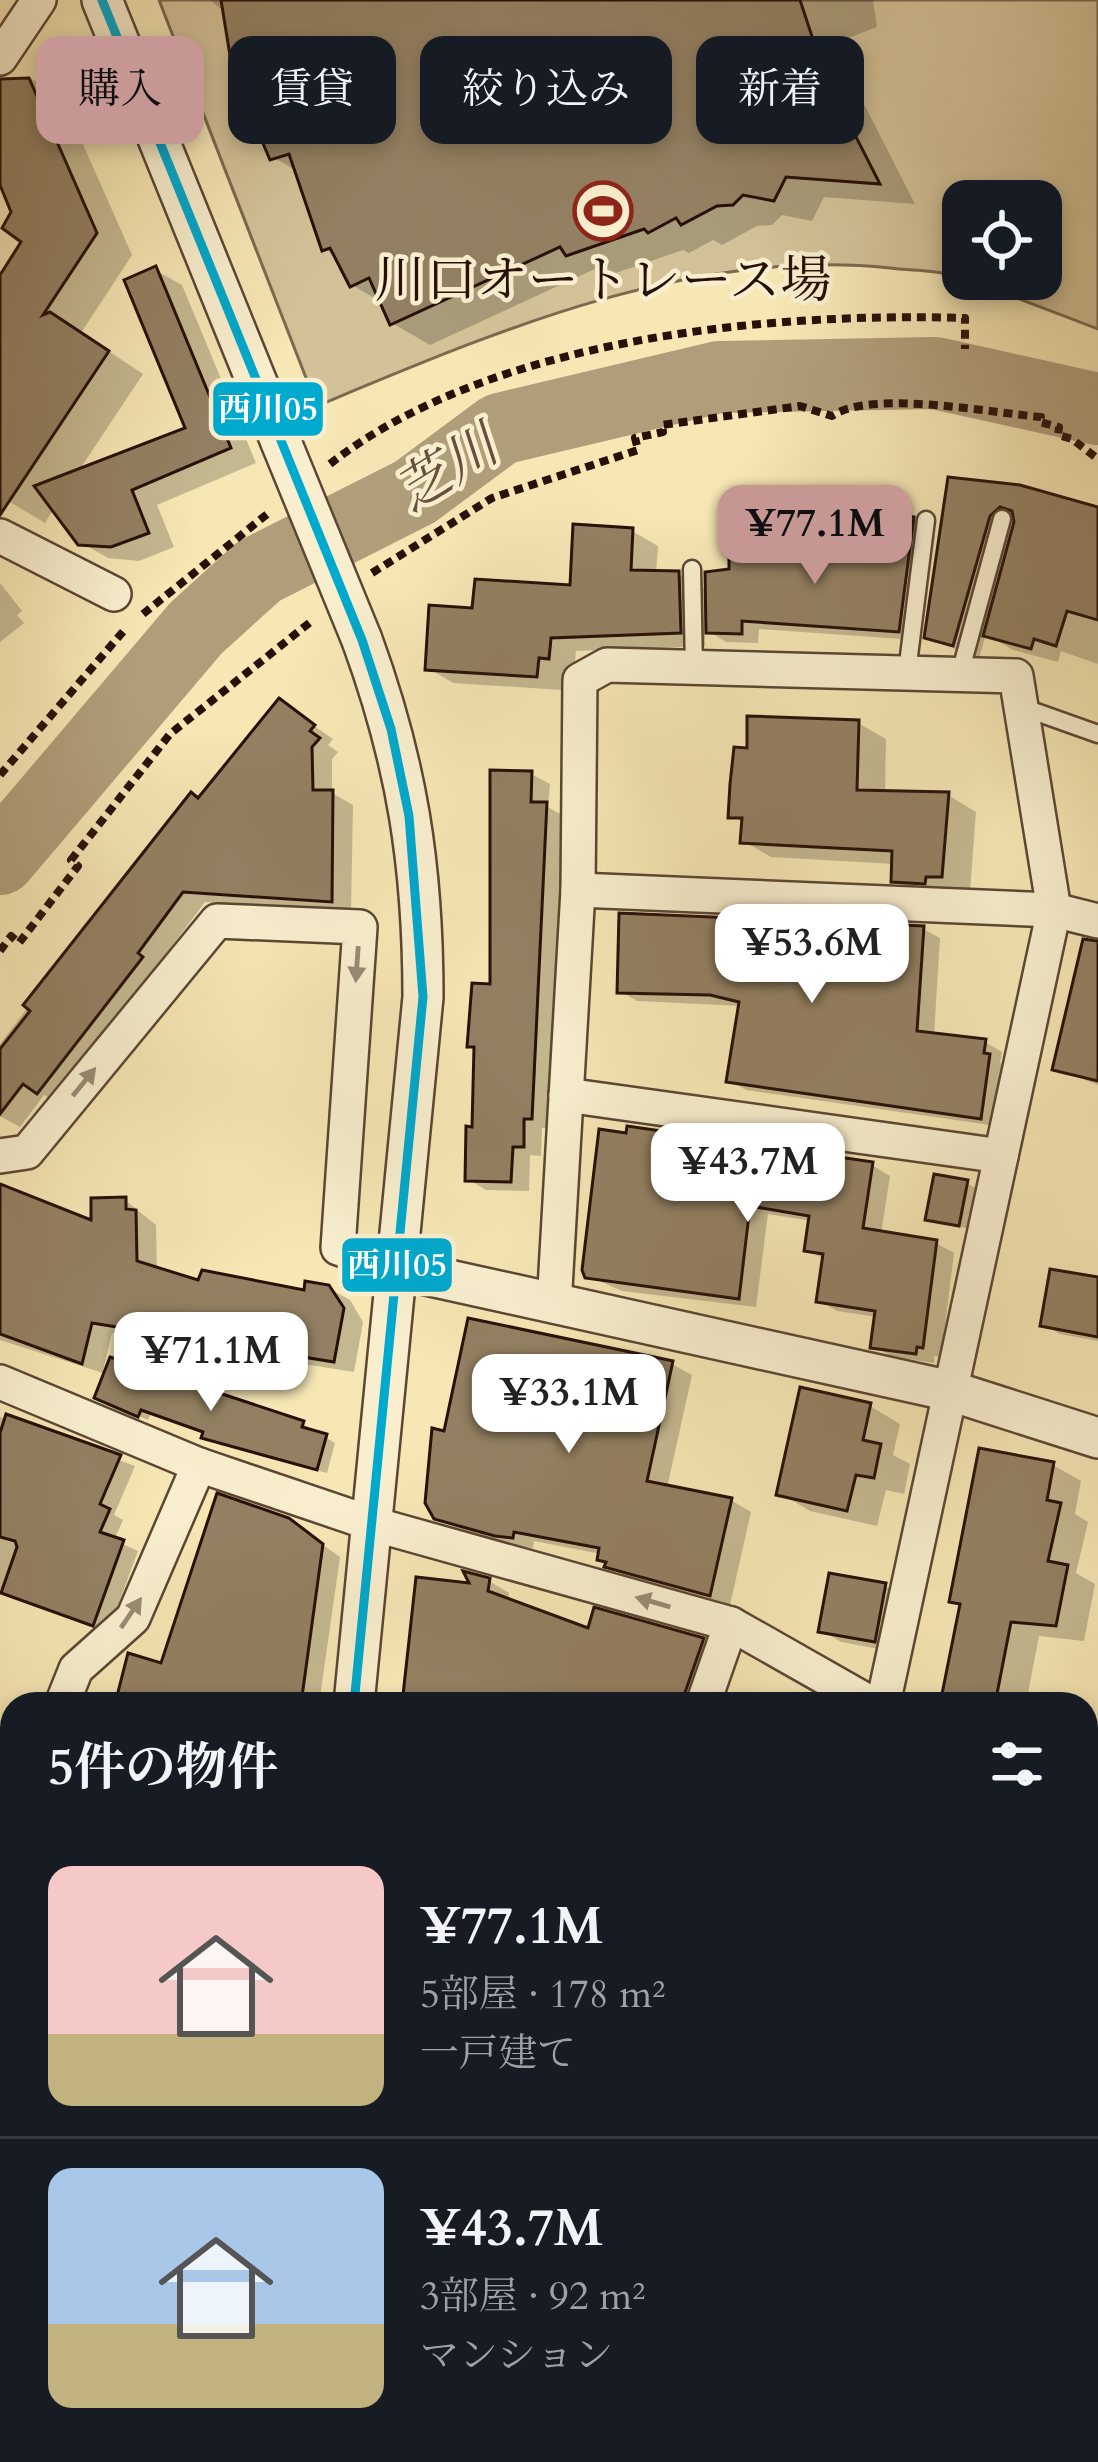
<!DOCTYPE html>
<html lang="ja">
<meta charset="utf-8">
<style>
:root{--surface:#171b24;--page:#242831;--text:#f1f3f6;--muted:#9ea1a6;--line:#363941;--accent:#c59692}
body{margin:0;font-family:Cardo,"Noto Serif JP",serif;background:var(--page);color:var(--text);height:100vh;display:flex;flex-direction:column;font-size:45px;white-space:nowrap}
*{box-sizing:border-box;margin:0}
p{font-size:39px;color:var(--muted)}
.icon{flex:none;width:66px;height:66px;fill:none;stroke:currentColor;stroke-width:2;stroke-linecap:round;stroke-linejoin:round}
.map{position:relative;flex:1;overflow:hidden}
.sheet{position:absolute;left:0px;top:1692px;width:1098px;height:771px;display:flex;flex-direction:column;background:var(--surface);border-radius:36px 36px 0 0;box-shadow:0 6px 18px #0003}
.sheet>*{flex:none}
.hud{position:absolute;left:36px;top:36px;width:1026px;height:108px;display:flex;gap:24px}
.tools{position:absolute;left:942px;top:180px;display:grid;gap:24px}
.tools a{display:grid;place-items:center;width:120px;height:120px;border-radius:24px;background:var(--surface);box-shadow:0 6px 18px #0003;font-size:60px}
.price{position:absolute;translate:-50% -102px;padding:0 27px;border-radius:24px;background:#fff;color:#222;font-size:39px;line-height:78px;filter:drop-shadow(0 3px 6px #0008)}
.price::after{content:'';position:absolute;left:50%;top:72px;width:36px;height:27px;margin-left:-18px;background:inherit;clip-path:polygon(0 0,100% 0,50% 100%)}
.price.active{background:var(--accent);color:#111}
ul{padding:0;list-style:none}
li{display:flex;align-items:center;gap:36px;height:300px;padding:0 48px}
li+li{border-top:3px solid var(--line)}
li span{display:grid;place-items:center;flex:none;width:336px;height:240px;border-radius:24px;color:#555}
li>.icon{margin-inline-start:auto}
span .icon{width:144px;height:144px;fill:#fffc;stroke-width:1}
li b{font-size:51px}
h2{display:flex;justify-content:space-between;align-items:center;height:144px;padding:0 48px;font-size:51px}
.tag{padding:0 42px;border-radius:24px;background:var(--surface);box-shadow:0 6px 18px #0003;font-size:42px;line-height:108px}
.tag.active{background:var(--accent);color:#111}
.map>svg:first-child{display:block}
.garden{fill:#d3c298;stroke:#7d6950;stroke-width:3}
.shadow{fill:#0003}
.lines{fill:none;stroke-linecap:round;stroke-linejoin:round}
.river{stroke:#b09e7a;stroke-width:72}
.building{fill:#938062;stroke:#271008;stroke-width:3}
.service-casing{stroke:#5b4633;stroke-width:21}
.minor-casing{stroke:#5b4633;stroke-width:38}
.tertiary-casing{stroke:#5b4633;stroke-width:44}
.path{stroke:#271008;stroke-width:8;stroke-dasharray:9 6;stroke-linecap:butt}
.service{stroke:#f9efcf;stroke-width:16}
.minor{stroke:#f9efcf;stroke-width:33}
.tertiary{stroke:#f9efcf;stroke-width:39}
.tertiary-bridge-casing{stroke:#5b4633;stroke-width:44;stroke-linecap:butt}
.tertiary-bridge{stroke:#f9efcf;stroke-width:39}
.bus-1-casing{stroke:#f9efcf;stroke-width:18}
.bus-1{stroke:#00a9ce;stroke-width:9}
.oneway{fill:#9a8b75}
.labels{text-anchor:middle;stroke-width:9;stroke-linejoin:round;paint-order:stroke}
.poi-label{font-size:51px;fill:#271008;stroke:#f9efcf}
.water-label{font-size:54px;font-style:italic;fill:#65503b;stroke:#f9efcf}
.line-badge{stroke:#f9efcf;stroke-width:4.5}
.badge-label{font-size:33px;text-anchor:middle;font-weight:bold;fill:#fff}
</style>
<div class="map">
<svg width="1098" height="2462" viewBox="0 0 1098 2462">
<rect width="100%" height="100%" fill="#f6e7b5"/>
<filter id="stains"><feTurbulence type="fractalNoise" baseFrequency=".00167" numOctaves="4"/><feColorMatrix values="0 0 0 0 .2 0 0 0 0 .09 0 0 0 0 .02 0 0 0 .5 -.17"/></filter>
<radialGradient id="worn" r=".72"><stop offset=".6" stop-color="#630" stop-opacity="0"/><stop offset="1" stop-color="#630" stop-opacity=".3"/></radialGradient>
<!-- garden -->
<path class="garden" d="M159 0H1098V329L967 279H1041V201H963V278C941 270 914 271 890 268 691 247 497 331 317 406Z"/>
<!-- shadow -->
<g class="shadow">
<path d="M210 0H873L877 27 843 40 862 100 915 204 824 197 812 221 782 215 772 225 757 226 722 245 713 240 689 253 683 250 607 276 595 269 430 345 392 323 383 303 352 285 337 256 325 249 298 172 273 157 252 110 241 103 226 13Z"/>
<path d="M27 76 62 97 132 255 81 333 143 374 78 472 189 430 155 270 182 285 256 463 157 505 174 547 139 561 108 558 80 542 54 508 45 523 0 496V280L25 242 0 184V117Z"/>
<path d="M950 481 1098 514V664L1061 651 1058 662 1013 650 986 634 979 659 927 637Z"/>
<path d="M913 520 930 530 916 640 759 629 758 643 726 642 705 629V646L576 651 574 672 564 671 562 690 453 683 428 668 475 611 573 588 632 531 658 546 656 573 678 574 708 591 871 561Z"/>
<path d="M0 583 22 611 17 615 24 623 0 642Z"/>
<path d="M279 702 333 739 328 745 338 752 332 759V793L353 805 351 912 205 902 156 967 161 970 59 1103 44 1095 20 1127 0 1116V1044L161 833 199 801Z"/>
<path d="M858 723 886 739 885 794 948 795 976 812 970 891 922 897 894 880V864L771 857 743 841 744 823 731 816 750 751Z"/>
<path d="M531 774 550 784 548 807 564 816 549 1128H542L541 1156 530 1155 529 1191 486 1190 468 1179 493 987Z"/>
<path d="M923 929 940 938 934 1036 985 1042 1002 1052 1000 1063 1006 1066 997 1126 746 1090 730 1081 742 1006 637 1001 620 991Z"/>
<path d="M1098 945V1085L1056 1068Z"/>
<path d="M602 1132 872 1165 890 1176 881 1234 936 1243 954 1253 941 1357 934 1356V1363L891 1356 873 1346 877 1317 837 1311 819 1301 825 1260 807 1249 811 1221 768 1214 756 1307 622 1291 588 1276Z"/>
<path d="M966 1183 976 1188 969 1229 929 1219Z"/>
<path d="M0 1187 94 1225 125 1200 156 1225 157 1270 200 1284 306 1293 328 1288 350 1300 363 1322 354 1372 112 1333 103 1371 303 1424 335 1443 327 1473 214 1442 206 1432 151 1413 148 1420 107 1402 106 1374 0 1340Z"/>
<path d="M1098 1280V1341L1060 1334 1043 1324Z"/>
<path d="M470 1322 672 1364 692 1375 667 1488 731 1500 751 1512 730 1605 628 1577 608 1565 601 1554 534 1541 533 1548 518 1546 458 1529 437 1517 446 1435Z"/>
<path d="M870 1406 900 1424 893 1455 910 1464 904 1494 886 1490 877 1526 810 1511 780 1493Z"/>
<path d="M0 1417 135 1466 114 1515 123 1520 114 1540 138 1551 108 1632 0 1589Z"/>
<path d="M1053 1465 1081 1481 1075 1514 1088 1522 1076 1573 1095 1584 1084 1641 1039 1636 1026 1704H947L962 1606 952 1600Z"/>
<path d="M288 1520 340 1557 319 1704H118L163 1666Z"/>
<path d="M489 1581 509 1593 508 1601 590 1632 703 1641 722 1652 704 1704H405L475 1587Z"/>
<path d="M885 1586 905 1598 895 1652 841 1642 821 1630Z"/>
<path d="M761 1696 782 1704H758Z"/>
<path d="M1086 1849 1098 1854V2039L1086 2069Z"/>
<path d="M1086 2146 1098 2150V2342L1086 2380Z"/>
<path d="M0 2273 12 2275V2391L0 2389Z"/>
<path d="M1086 2386 1089 2399 1098 2392V2417L1086 2412Z"/>
<path d="M62 2451H166L235 2462H60Z"/>
<rect x="415" y="2451" width="75" height="11"/>
<rect x="555" y="2451" width="46" height="11"/>
<path d="M660 2451H815L810 2462H657Z"/>
<path d="M839 2451H949L947 2457 963 2462H837Z"/>
<path d="M1002 2451H1062L1058 2462H999Z"/>
</g>
<g class="lines">
<!-- river -->
<path class="river" d="M0 859 196 628 259 571 415 492 500 429 719 377 935 373 1098 409"/>
</g>
<!-- building -->
<g class="building">
<path d="M221 0H800L825 76 880 184 786 177 774 201 743 195 733 205 717 206 681 225 676 218 648 233 644 229 566 256 560 247 390 325 369 278 350 287 330 248 322 251 289 154 270 160 246 103 238 105Z"/>
<path d="M29 78 97 233 43 315 50 312 109 351 0 515V275L21 242 2 228 11 212 0 185V79Z"/>
<path d="M156 266 231 448 132 490 149 533 111 547 78 545 34 486 185 428 124 280Z"/>
<path d="M948 477 1020 485 1098 507V620L1067 611 1056 646 1034 639 1031 649 983 636 1014 522 1012 511 1000 507 990 516 953 646 924 638Z"/>
<path d="M882 512 914 517 899 632 742 621V634L706 633 705 572 729 569V553L869 558 873 526 880 527Z"/>
<path d="M573 524 633 528 631 570 679 571 681 633 551 638 549 659 539 658 537 677 425 670 429 605 472 608 475 579 570 585Z"/>
<path d="M279 698 315 725 310 731 320 738 312 747 313 790H333L332 902 183 892 138 953 143 957 37 1094 23 1084 0 1114V1049L30 1011 23 1005 191 792 198 798Z"/>
<path d="M747 716 859 720 857 790 949 792 942 877H926L925 884 891 882 892 851 740 843 742 818H728L730 784 734 747 747 748Z"/>
<path d="M490 770 532 771 531 802H547L532 1119H524V1147H513L511 1182 465 1181 466 1126 472 1127 474 1047H467L472 983 490 984Z"/>
<path d="M619 913 924 926 917 1031 986 1039 984 1053 990 1054 981 1119 726 1082 739 1002 710 995 617 993Z"/>
<path d="M1083 939 1098 941V1081L1052 1070Z"/>
<path d="M627 1126 873 1162 863 1228 937 1240 923 1348 917 1347 916 1354 870 1348 875 1311 816 1302 823 1254 804 1251 809 1216 750 1206 739 1299 585 1278 582 1270 599 1129 626 1133Z"/>
<path d="M934 1174 968 1180 959 1226 925 1220Z"/>
<path d="M0 1184 91 1220V1198L126 1197V1209L136 1210 137 1261 198 1280 202 1270 304 1290 305 1281 329 1285 344 1308 334 1362 92 1323 82 1364 0 1334Z"/>
<path d="M1050 1269 1098 1277V1337L1040 1326Z"/>
<path d="M468 1318 673 1361 647 1481 732 1498 710 1596 604 1567 606 1562 597 1560 599 1548 514 1532 513 1538 495 1536 434 1519 425 1503 432 1428 444 1431Z"/>
<path d="M110 1357 304 1421 302 1427 327 1434 317 1470 201 1438 203 1432 141 1410 138 1417 94 1398Z"/>
<path d="M800 1387 871 1403 863 1440 881 1444 874 1478 856 1475 847 1511 776 1495Z"/>
<path d="M6 1414 121 1455 100 1504 110 1509 100 1532 124 1540 93 1626 1 1593 17 1547 15 1541 0 1537V1433Z"/>
<path d="M979 1448 1054 1462 1047 1500 1061 1503 1048 1561 1068 1565 1056 1626 1011 1622 995 1704H940L960 1604 949 1602Z"/>
<path d="M217 1493 289 1518 323 1544 301 1704H115L128 1653 161 1663Z"/>
<path d="M463 1571 490 1578 488 1591 588 1628 594 1607 704 1638 681 1704H402L416 1577 469 1583Z"/>
<path d="M829 1573 886 1583 875 1642 818 1632Z"/>
</g>
<g class="lines">
<defs>
<g id="service">
<path d="M692 569 694 667"/>
<path d="M907 672 926 520"/>
<path d="M960 673 1002 519"/>
<path d="M1022 707 1098 734"/>
<path d="M1086 2109 1098 2111"/>
</g>
<g id="minor">
<path d="M0 58 39 0"/>
<path d="M0 536 114 594"/>
<path d="M578 890 1054 910 1098 921"/>
<path d="M566 1095 1001 1156"/>
<path d="M0 1156 27 1152 217 921 360 927 338 1248 399 1269"/>
<path d="M554 1306 578 890 580 680 607 665 1016 676 1054 910 883 1704"/>
<path d="M0 1382 199 1465 373 1524 731 1624 872 1704"/>
<path d="M62 1704 76 1669 133 1618 199 1465"/>
<path d="M703 1704 731 1624"/>
<path d="M1086 1788 1098 1791"/>
<path d="M0 1856 12 1827"/>
<path d="M0 2239 12 2241"/>
<path d="M1086 2374 1098 2331"/>
<path d="M499 2462V2451"/>
<path d="M813 2462 816 2451"/>
<path d="M1062 2462 1065 2451"/>
</g>
<g id="tertiary">
<path d="M102 0 281 442"/>
<path d="M399 1269 951 1391 1098 1438"/>
<path d="M354 1704 423 997C423 866 407 763 362 640"/>
<path d="M278 2462 279 2451"/>
</g>
</defs>
<!-- service casing -->
<use href="#service" class="service-casing"/>
<!-- minor casing -->
<use href="#minor" class="minor-casing"/>
<!-- tertiary casing -->
<use href="#tertiary" class="tertiary-casing"/>
<!-- path -->
<g class="path">
<path d="M330 464C491 338 767 312 965 318V349"/>
<path d="M372 573 492 498 638 450 635 438 663 432 662 425 800 406 832 416C871 389 992 413 1041 417L1040 422 1059 427 1058 435 1072 439 1098 459"/>
<path d="M143 614 271 511"/>
<path d="M0 775 127 627"/>
<path d="M0 951 11 936 19 943 78 866 71 860 170 734 313 620"/>
</g>
<!-- service -->
<use href="#service" class="service"/>
<!-- minor -->
<use href="#minor" class="minor"/>
<!-- tertiary -->
<use href="#tertiary" class="tertiary"/>
<defs>
<path id="tertiary-bridge" d="M281 442 362 640"/>
</defs>
<!-- tertiary-bridge casing -->
<use href="#tertiary-bridge" class="tertiary-bridge-casing"/>
<!-- tertiary-bridge -->
<use href="#tertiary-bridge" class="tertiary-bridge"/>
<defs>
<path id="bus-1" d="M102 0 362 640 391 729 409 816 423 997 354 1704"/>
</defs>
<!-- bus-1 casing -->
<use href="#bus-1" class="bus-1-casing"/>
<!-- bus-1 -->
<use href="#bus-1" class="bus-1"/>
</g>
<!-- one-way arrows -->
<defs><path id="oneway-solid" d="M-6-.8H1V-3.2L6.5 0L1 3.2V.8H-6Z" transform="scale(3)"/></defs>
<g class="oneway">
<use href="#oneway-solid" transform="translate(357 964) rotate(94)"/>
<use href="#oneway-solid" transform="translate(84 1082) rotate(-51)"/>
<use href="#oneway-solid" transform="translate(653 1602) rotate(-164)"/>
<use href="#oneway-solid" transform="translate(131 1613) rotate(-56)"/>
</g>
<!-- icons -->
<defs>
<symbol id="stadium-ring" viewBox="-11 -11 22 22"><circle r="9.5" fill="#f9efcf" stroke="#8f2418" stroke-width="1.5"/><path d="M0-5a6.5 5 0 1 0 0 10a6.5 5 0 1 0 0-10ZM-3.5-1.8h7v3.6h-7Z" fill="#8f2418"/></symbol>
</defs>
<g fill-rule="evenodd">
<use href="#stadium-ring" x="570" y="178" width="66" height="66"/>
</g>
<g class="labels">
<!-- poi labels -->
<g class="poi-label">
<text x="603" y="297">川口オートレース場</text>
</g>
<!-- water labels -->
<g class="water-label">
<text transform="translate(446 468) rotate(-32)" y="19">芝川</text>
</g>
</g>
<g class="line-badge">
<rect x="211" y="380" width="114" height="58" rx="12" fill="#00a9ce"/>
<rect x="340" y="1236" width="114" height="58" rx="12" fill="#00a9ce"/>
</g>
<g class="badge-label">
<text x="268" y="420">西川05</text>
<text x="397" y="1276">西川05</text>
</g>
<rect width="100%" height="100%" filter="url(#stains)"/>
<rect width="100%" height="100%" fill="url(#worn)"/>
</svg>
<div class="tools">
<a><svg class="icon" aria-label="locate" viewBox="0 0 24 24"><circle cx="12" cy="12" r="6"/><path d="M12 2v4M12 18v4M2 12h4M18 12h4"/></svg></a>
</div>
<b class="price active" style="left:815px;top:587px">¥77.1M</b>
<b class="price" style="left:812px;top:1006px">¥53.6M</b>
<b class="price" style="left:748px;top:1225px">¥43.7M</b>
<b class="price" style="left:211px;top:1414px">¥71.1M</b>
<b class="price" style="left:569px;top:1456px">¥33.1M</b>
<div class="hud">
<a class="tag active">購入</a>
<a class="tag">賃貸</a>
<a class="tag">絞り込み</a>
<a class="tag">新着</a>
</div>
<section class="sheet">
<h2>5件の物件<svg class="icon" aria-label="filters" viewBox="0 0 24 24"><path d="M4 7h16M4 17h16"/><circle cx="9" cy="7" r="2"/><circle cx="15" cy="17" r="2"/></svg></h2>
<ul>
<li><span style="background:linear-gradient(#f6c9c9 70%,#c2b280 0)"><svg class="icon" aria-label="home" viewBox="0 0 24 24"><path d="M3 11l9-7 9 7M6 9v11h12V9"/></svg></span><div><b>¥77.1M</b><p>5部屋 · 178 m²</p><p>一戸建て</p></div></li>
<li><span style="background:linear-gradient(#a9c7e8 65%,#c2b280 0)"><svg class="icon" aria-label="home" viewBox="0 0 24 24"><path d="M3 11l9-7 9 7M6 9v11h12V9"/></svg></span><div><b>¥43.7M</b><p>3部屋 · 92 m²</p><p>マンション</p></div></li>
</ul>
</section>
</div>
